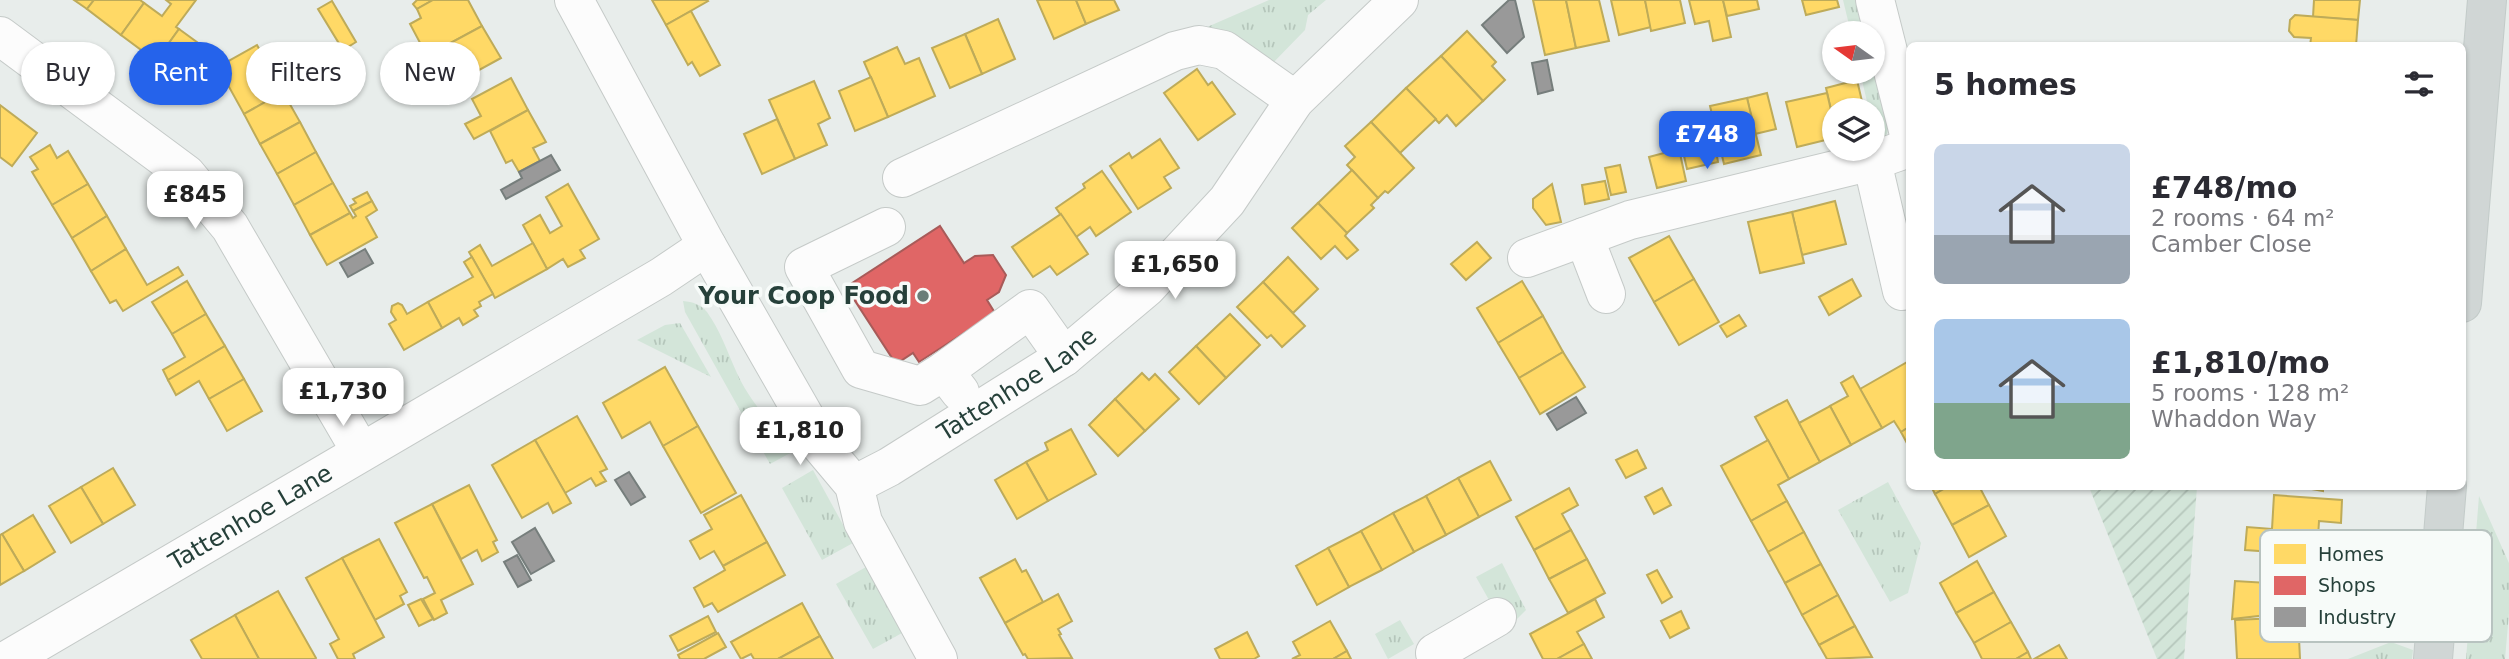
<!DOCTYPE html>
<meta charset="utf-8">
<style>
:root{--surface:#fff;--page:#f2f2f3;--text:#2b2b33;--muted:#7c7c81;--accent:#2563eb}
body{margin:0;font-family:"DejaVu Sans",sans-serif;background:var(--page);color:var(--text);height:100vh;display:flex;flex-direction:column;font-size:26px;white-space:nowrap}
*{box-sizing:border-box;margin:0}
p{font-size:23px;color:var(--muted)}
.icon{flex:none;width:38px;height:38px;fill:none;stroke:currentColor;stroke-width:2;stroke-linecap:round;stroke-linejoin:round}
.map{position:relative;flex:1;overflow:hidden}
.sheet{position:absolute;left:1906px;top:42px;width:560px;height:448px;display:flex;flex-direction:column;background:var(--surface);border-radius:10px;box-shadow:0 2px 5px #0004}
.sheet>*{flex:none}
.top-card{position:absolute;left:21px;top:42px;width:665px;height:63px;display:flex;gap:14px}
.needle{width:46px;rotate:284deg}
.fabs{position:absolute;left:1822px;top:21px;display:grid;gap:14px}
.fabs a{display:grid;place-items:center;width:63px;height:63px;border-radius:50%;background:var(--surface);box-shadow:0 2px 5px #0004;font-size:35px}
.price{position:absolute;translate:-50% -60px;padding:0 16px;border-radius:14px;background:#fff;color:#222;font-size:23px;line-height:46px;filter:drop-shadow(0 2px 4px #0008)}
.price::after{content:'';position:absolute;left:50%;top:42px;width:21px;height:16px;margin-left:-10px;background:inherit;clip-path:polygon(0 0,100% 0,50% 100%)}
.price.current{background:var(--accent);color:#fff}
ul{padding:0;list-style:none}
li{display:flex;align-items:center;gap:21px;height:175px;padding:0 28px}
li span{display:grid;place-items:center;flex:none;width:196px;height:140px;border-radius:10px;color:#555}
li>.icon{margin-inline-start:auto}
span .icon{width:84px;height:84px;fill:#fffc;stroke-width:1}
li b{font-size:30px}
h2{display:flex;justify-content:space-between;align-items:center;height:84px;padding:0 28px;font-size:30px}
.chip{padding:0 24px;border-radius:32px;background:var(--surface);box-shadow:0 2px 5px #0004;font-size:24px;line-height:63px}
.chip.current{background:var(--accent);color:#fff}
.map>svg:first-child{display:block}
.grass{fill:url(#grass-tufts)}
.garden{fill:url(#garden-furrows)}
.homes{fill:#ffd966;stroke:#beab59;stroke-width:2}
.shops{fill:#e06666;stroke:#a85b59;stroke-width:2}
.industry{fill:#999;stroke:#767e7c;stroke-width:2}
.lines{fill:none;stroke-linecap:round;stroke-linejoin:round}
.minor-casing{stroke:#c5cac8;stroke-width:40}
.major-casing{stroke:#c3cbc9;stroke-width:40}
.minor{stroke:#fcfcfc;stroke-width:38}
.major{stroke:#d0d6d5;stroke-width:38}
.poi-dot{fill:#6a7d78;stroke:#f7fbf9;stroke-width:2.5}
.labels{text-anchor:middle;stroke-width:7;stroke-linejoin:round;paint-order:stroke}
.poi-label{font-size:24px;font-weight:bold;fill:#26403a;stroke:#f7fbf9;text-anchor:end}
.street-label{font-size:24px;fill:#26403a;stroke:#f7fbf9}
.key{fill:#f7fbf9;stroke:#b8c3c0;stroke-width:2}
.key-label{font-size:19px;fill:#26403a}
</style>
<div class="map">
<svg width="2509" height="659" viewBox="0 0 2509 659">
<defs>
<pattern id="grass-tufts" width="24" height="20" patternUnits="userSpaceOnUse" patternTransform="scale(1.75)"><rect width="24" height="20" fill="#d3e5d9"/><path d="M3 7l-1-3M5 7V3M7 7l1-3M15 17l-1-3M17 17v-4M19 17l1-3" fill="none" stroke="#b5c6bb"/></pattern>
<pattern id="garden-furrows" width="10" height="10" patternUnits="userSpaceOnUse" patternTransform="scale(1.75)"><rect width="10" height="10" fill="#d3e5d9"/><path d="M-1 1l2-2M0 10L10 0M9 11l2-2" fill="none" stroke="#b5c6bb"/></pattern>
</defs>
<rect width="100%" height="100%" fill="#e8edeb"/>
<!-- grass -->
<g class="grass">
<path d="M1269 0H1326L1308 15 1305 30 1270 66 1198 31Z"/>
<path d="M1843 0H1861L1869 33H1851Z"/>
<path d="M1873 49 1890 120 1887 134 1877 144 1873 126 1872 110H1869L1860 72H1872Z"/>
<path d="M683 301C693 302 700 304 707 312 720 330 727 351 736 371 749 401 773 426 794 451L770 464 685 312Z"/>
<path d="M680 323 711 377 637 340 665 325Z"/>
<path d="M813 470 853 543 822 560 782 488Z"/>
<path d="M1888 482 1921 543 1908 593 1890 602 1838 510Z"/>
<path d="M2479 496 2509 563V613L2505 659H2466Z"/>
<path d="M1502 563 1526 610 1506 630 1476 577Z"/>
<path d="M866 567 902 633 873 649 836 584Z"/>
<path d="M1400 620 1414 644 1388 659 1375 634Z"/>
<path d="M2391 642 2413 650 2412 659H2348Z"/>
</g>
<!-- garden -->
<path class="garden" d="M2089 487H2197L2184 659H2157Z"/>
<!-- homes -->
<g class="homes">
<path d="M74 0H94L87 9Z"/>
<path d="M94 0H140L144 3 121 35 87 9Z"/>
<path d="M166 0H196L176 27 179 29 156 61 121 35 144 3 162 16 171 4Z"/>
<path d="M417 0H433L417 9 413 4Z"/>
<path d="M433 0H468L482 26 427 56 410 24 421 18 417 9Z"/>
<path d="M652 0H707L708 1 666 25Z"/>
<path d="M1037 0H1076L1086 24 1054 39Z"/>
<path d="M1076 0H1114L1119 10 1086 24Z"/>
<path d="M1533 0H1566L1576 48 1545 55Z"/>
<path d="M1566 0H1599L1609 41 1576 48Z"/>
<path d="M1611 0H1645L1651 27 1619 35Z"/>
<path d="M1645 0H1680L1685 23 1651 31Z"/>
<path d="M1689 0H1723L1731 37 1713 41 1709 21 1695 24Z"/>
<path d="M1723 0H1757L1759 9 1727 16Z"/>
<path d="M1802 0H1837L1839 7 1806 15Z"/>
<path d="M2314 0H2360L2358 20 2313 17Z"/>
<path d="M332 1 356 42 343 50 318 9Z"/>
<path d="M691 11 720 65 700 76 692 62 688 65 666 25Z"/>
<path d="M2295 15 2358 20 2356 46H2310L2311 38 2294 37 2289 31 2290 20Z"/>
<path d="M998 19 1015 59 982 74 965 34Z"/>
<path d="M482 26 501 58 461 80 443 47Z"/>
<path d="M179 29 205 48 201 53 213 61 199 80 188 72 182 80 156 61Z"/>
<path d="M1467 31 1496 62 1492 66 1505 80 1483 101 1441 56Z"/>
<path d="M965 34 982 74 950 88 932 48Z"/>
<path d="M257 45 283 92 244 114 218 67Z"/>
<path d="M897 47 905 64 919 58 935 96 888 117 864 62Z"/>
<path d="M1441 56 1483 101 1456 126 1447 115 1439 123 1406 88Z"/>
<path d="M1197 69 1208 85 1212 82 1235 114 1198 140 1164 93Z"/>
<path d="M871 77 888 117 855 131 839 91Z"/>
<path d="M511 78 528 110 474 139 465 124 481 116 472 99Z"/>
<path d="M1857 80 1864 110H1834V123L1826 88Z"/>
<path d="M814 81 830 118 818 124 827 145 795 159 769 100Z"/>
<path d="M1406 88 1436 119 1400 153 1371 122Z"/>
<path d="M283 92 300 122 260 144 244 114Z"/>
<path d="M1767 93 1776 129 1755 134 1747 98Z"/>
<path d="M1827 93 1834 123V138L1797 147 1786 102Z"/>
<path d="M1747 98 1761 155 1724 164 1710 106Z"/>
<path d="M0 105 37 133 12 166 0 157Z"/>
<path d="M528 110 546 142 533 148 540 161 519 172 512 160 506 163 490 131Z"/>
<path d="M777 119 795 159 762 174 744 134Z"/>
<path d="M300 122 316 152 277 174 260 144Z"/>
<path d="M1371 122 1414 168 1388 193 1385 191 1378 198 1347 165 1355 157 1345 146Z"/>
<path d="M1712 127 1718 162 1687 169 1679 134Z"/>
<path d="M1160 139 1179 168 1164 177 1171 188 1138 209 1110 166 1129 153 1132 158Z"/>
<path d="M50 145 57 158 68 151 88 184 52 205 32 172 38 169 30 157Z"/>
<path d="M1679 149 1686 181 1657 188 1649 157Z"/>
<path d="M316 152 333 183 294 205 277 174Z"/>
<path d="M1620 165 1626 192 1611 195 1605 168Z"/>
<path d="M1352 170 1378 198 1371 205 1374 208 1347 233 1318 203Z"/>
<path d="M1102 171 1131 212 1096 236 1090 227 1076 237 1056 208 1085 188 1083 184Z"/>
<path d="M1605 181 1609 199 1585 204 1582 185Z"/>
<path d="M333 183 350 213 310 235 294 205Z"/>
<path d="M88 184 107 216 72 238 52 205Z"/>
<path d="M568 184 599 239 580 250 585 258 568 267 563 259 547 269 523 225 540 215 550 233 562 226 546 197Z"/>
<path d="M1552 184 1561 222 1546 225 1533 208V199Z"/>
<path d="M367 192 372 201 353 211 350 206 356 203 353 199Z"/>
<path d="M372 201 377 210 366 217 377 237 327 265 310 235 350 213 353 218 356 216 353 211Z"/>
<path d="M1835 201 1846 244 1802 255 1792 212Z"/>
<path d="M1318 203 1347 233 1345 236 1358 250 1347 259 1335 246 1321 259 1292 228Z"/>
<path d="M1792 212 1804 263 1760 273 1748 222Z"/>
<path d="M1061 214 1088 254 1057 275 1050 266 1033 277 1012 247Z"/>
<path d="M107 216 126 249 91 271 72 238Z"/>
<path d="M1669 236 1694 279 1654 302 1629 258Z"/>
<path d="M1477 242 1491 258 1466 280 1451 264Z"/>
<path d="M533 243 547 269 495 298 469 252 480 245 492 266Z"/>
<path d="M126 249 147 285 178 267 183 275 123 311 116 300 110 303 91 271Z"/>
<path d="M472 257 493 294 479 302 481 306 474 310 478 316 463 325 459 318 442 328 428 302 473 277 464 262Z"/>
<path d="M1288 257 1318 289 1293 313 1263 282Z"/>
<path d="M1694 279 1719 322 1679 345 1654 302Z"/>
<path d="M1852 279 1861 296 1829 315 1819 297Z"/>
<path d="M187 281 206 314 172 334 152 302Z"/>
<path d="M1522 281 1543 316 1498 343 1477 308Z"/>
<path d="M1263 282 1305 326 1282 347 1271 335 1267 338 1237 307Z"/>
<path d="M428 302 442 328 404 350 389 324 396 320 391 312 392 306 398 303 402 305 407 314Z"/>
<path d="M206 314 225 346 168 380 163 370 185 357 172 334Z"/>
<path d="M1230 314 1260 345 1226 378 1196 346Z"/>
<path d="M1739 315 1746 326 1727 337 1720 326Z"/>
<path d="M1543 316 1563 352 1519 378 1498 343Z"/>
<path d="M225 346 244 379 209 399 199 381 176 395 168 380Z"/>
<path d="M1196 346 1226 378 1199 404 1169 372Z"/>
<path d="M1563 352 1585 387 1540 414 1519 378Z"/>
<path d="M1909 361V427L1901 432 1894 421 1882 428 1860 389Z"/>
<path d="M665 367 698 426 663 446 650 422 622 438 603 403Z"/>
<path d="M1142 373 1149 380 1155 374 1179 399 1145 431 1115 399Z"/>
<path d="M1853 376 1882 428 1851 445 1830 406 1848 396 1841 383Z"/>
<path d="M244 379 262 411 227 431 209 399Z"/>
<path d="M1115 399 1145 431 1118 456 1089 425Z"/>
<path d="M1787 400 1820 462 1789 479 1755 417Z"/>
<path d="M1830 406 1851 445 1820 462 1799 423Z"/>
<path d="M577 416 607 469 600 472 606 481 596 486 591 478 565 493 535 440Z"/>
<path d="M698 426 736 493 701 513 663 446Z"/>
<path d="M1909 427V447L1901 432Z"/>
<path d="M1071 429 1096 474 1048 501 1026 462 1048 450 1045 443Z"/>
<path d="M535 440 571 503 553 513 548 503 522 518 492 465Z"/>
<path d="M1768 440 1789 479 1778 485 1787 501 1751 521 1721 466Z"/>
<path d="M1637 450 1646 468 1626 478 1616 460Z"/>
<path d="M1490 461 1511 500 1479 517 1458 478Z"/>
<path d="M1026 462 1048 501 1017 519 995 480Z"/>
<path d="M113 468 135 505 103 524 81 487Z"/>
<path d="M1458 478 1479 517 1446 535 1426 496Z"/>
<path d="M469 485 497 540 493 542 498 552 482 561 477 550 461 559 432 504Z"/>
<path d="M1931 486H1949L1935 494Z"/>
<path d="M1949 486H1979L1989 505 1952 525 1935 494Z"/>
<path d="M2295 486H2323V491Z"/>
<path d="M81 487 103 524 71 543 49 506Z"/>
<path d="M1569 488 1578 505 1562 514 1571 530 1534 550 1516 517Z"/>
<path d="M1662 488 1671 505 1654 514 1645 497Z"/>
<path d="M741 495 767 542 723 566 714 551 700 559 690 541 712 529 704 515Z"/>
<path d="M2274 495 2342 500 2341 523 2319 521 2317 555 2245 550 2247 527 2272 529Z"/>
<path d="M1426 496 1446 535 1414 552 1393 513Z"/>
<path d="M1787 501 1804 532 1768 552 1751 521Z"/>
<path d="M432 504 473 584 441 600 447 613 434 620 423 599 435 593 427 577 424 578 395 523Z"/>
<path d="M1989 505 2006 536 1969 557 1952 525Z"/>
<path d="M1393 513 1414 552 1382 570 1361 531Z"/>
<path d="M33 515 55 552 24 571 2 534Z"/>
<path d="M1571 530 1587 559 1549 579 1534 550Z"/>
<path d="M1361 531 1382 570 1349 587 1328 548Z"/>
<path d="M1804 532 1821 564 1785 583 1768 552Z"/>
<path d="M2 534 24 571 0 585V535Z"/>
<path d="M379 539 407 592 400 596 404 604 375 620 342 558Z"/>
<path d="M767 542 785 575 718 612 712 603 704 607 694 588 725 570 723 566Z"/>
<path d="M1328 548 1349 587 1317 605 1296 566Z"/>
<path d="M2271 552 2317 555 2314 586 2307 585 2305 614 2268 612 2267 615 2232 619 2235 581 2268 583Z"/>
<path d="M342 558 384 637 353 654 355 659H338L330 644 339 639 306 578Z"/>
<path d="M1015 559 1022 572 1026 570 1043 602 1005 623 980 578Z"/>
<path d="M1587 559 1605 593 1568 613 1549 579Z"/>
<path d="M1977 561 1994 592 1956 613 1940 583Z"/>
<path d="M1821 564 1838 595 1802 615 1785 583Z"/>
<path d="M1657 570 1672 597 1662 603 1647 575Z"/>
<path d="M278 591 316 658 315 659H259L235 615Z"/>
<path d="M1994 592 2011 622 1974 643 1956 613Z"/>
<path d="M1058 594 1072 621 1058 629 1061 634 1059 635 1072 658 1028 659 1025 654 1023 655 1005 623Z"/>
<path d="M1838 595 1855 626 1819 645 1802 615Z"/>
<path d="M421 599 433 619 419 626 408 605Z"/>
<path d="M1595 599 1604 617 1577 632 1584 644 1557 659H1543L1530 634Z"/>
<path d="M802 603 820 636 778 659H754L751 654 741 659 731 642Z"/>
<path d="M1681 611 1689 628 1670 638 1661 621Z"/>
<path d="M235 615 259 659H202L191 640Z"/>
<path d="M708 616 716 632 678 651 670 636Z"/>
<path d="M2298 617 2300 659H2237L2235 620Z"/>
<path d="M1330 621 1347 651 1333 659H1292L1300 655 1293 642Z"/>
<path d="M2011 622 2028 652 2016 659H1982L1974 643Z"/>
<path d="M1855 626 1872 657 1827 659 1819 645Z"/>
<path d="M1247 632 1259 656 1254 659H1220L1215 649Z"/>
<path d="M718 633 726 647 704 659H680L678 655Z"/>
<path d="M820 636 833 659H778Z"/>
<path d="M1584 644 1592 659H1557Z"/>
<path d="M2059 645 2067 659H2034Z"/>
<path d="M1347 651 1351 659H1333Z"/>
<path d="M2028 652 2031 659H2016Z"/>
</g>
<!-- shops -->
<path class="shops" d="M940 226 964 263 975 256 993 255 1006 275 999 292 987 300 995 313 919 362 913 353 896 364 846 287Z"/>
<!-- industry -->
<g class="industry">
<path d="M1509 0H1515L1524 37 1507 53 1482 25Z"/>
<path d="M1547 60 1553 90 1538 94 1532 63Z"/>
<path d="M551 155 560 170 506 199 501 190 522 178 519 172Z"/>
<path d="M365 249 373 263 348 277 340 263Z"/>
<path d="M1576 397 1586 413 1557 430 1547 414Z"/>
<path d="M629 472 645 497 631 505 615 480Z"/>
<path d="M535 528 554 561 531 574 512 542Z"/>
<path d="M517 555 531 580 518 587 504 562Z"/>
</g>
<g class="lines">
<defs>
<g id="minor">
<path d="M574 0 707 246 822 447 854 485 863 522 938 659"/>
<path d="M1875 0 1909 134"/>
<path d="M0 36 186 174 230 227 361 452"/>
<path d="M1872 161 1902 291"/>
<path d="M902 178 1175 51 1199 45 1224 50 1295 100"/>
<path d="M886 227 804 267 861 369 920 386 944 371"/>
<path d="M1584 237 1606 294"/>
<path d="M1527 258 1630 220 1872 161 1909 148"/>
<path d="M960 392 944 371 1030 309 1064 357"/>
<path id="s1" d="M854 485 889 467 1064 357 1146 288 1227 201 1295 100 1399 0"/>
<path id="s2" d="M9 659 661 277 707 246"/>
<path d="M1439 659 1435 653 1497 617"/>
</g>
<g id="major">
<path d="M2462 303 2487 0"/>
<path d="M2433 659 2447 486"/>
</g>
</defs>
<!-- minor casing -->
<use href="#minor" class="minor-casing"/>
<!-- major casing -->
<use href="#major" class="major-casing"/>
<!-- minor -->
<use href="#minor" class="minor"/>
<!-- major -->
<use href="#major" class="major"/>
</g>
<!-- markers -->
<circle class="poi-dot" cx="923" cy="296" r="7"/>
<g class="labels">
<!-- poi labels -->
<g class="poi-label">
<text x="909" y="304">Your Coop Food</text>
</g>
<!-- street labels -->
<g class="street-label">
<text dy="8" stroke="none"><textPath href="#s1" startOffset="192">Tattenhoe Lane</textPath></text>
<text dy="8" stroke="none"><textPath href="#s2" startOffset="280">Tattenhoe Lane</textPath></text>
</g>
</g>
<!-- legend -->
<rect x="2260" y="530" width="232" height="112" rx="10" class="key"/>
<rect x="2274" y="544" width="32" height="20" fill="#ffd966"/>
<rect x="2274" y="576" width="32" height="19" fill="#e06666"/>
<rect x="2274" y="607" width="32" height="20" fill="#999"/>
<g class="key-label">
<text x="2318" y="561">Homes</text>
<text x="2318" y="592">Shops</text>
<text x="2318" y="624">Industry</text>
</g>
</svg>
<div class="fabs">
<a><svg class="needle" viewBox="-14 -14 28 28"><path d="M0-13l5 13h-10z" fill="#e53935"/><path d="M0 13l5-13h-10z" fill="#7c7c81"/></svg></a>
<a><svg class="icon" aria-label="layers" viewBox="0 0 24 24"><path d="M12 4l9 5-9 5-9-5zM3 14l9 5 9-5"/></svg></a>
</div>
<b class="price current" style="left:1707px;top:171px">£748</b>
<b class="price" style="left:195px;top:231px">£845</b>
<b class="price" style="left:1175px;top:301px">£1,650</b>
<b class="price" style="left:343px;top:428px">£1,730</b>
<b class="price" style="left:800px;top:467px">£1,810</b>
<div class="top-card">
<a class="chip">Buy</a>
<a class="chip current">Rent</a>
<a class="chip">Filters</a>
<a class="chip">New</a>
</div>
<section class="sheet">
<h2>5 homes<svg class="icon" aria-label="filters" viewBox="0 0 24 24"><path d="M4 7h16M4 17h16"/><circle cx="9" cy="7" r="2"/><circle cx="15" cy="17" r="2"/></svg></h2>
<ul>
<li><span style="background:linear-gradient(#c9d6e8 65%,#9aa5b1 0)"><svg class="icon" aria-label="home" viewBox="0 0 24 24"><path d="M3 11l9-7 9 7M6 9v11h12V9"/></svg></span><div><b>£748/mo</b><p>2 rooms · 64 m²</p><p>Camber Close</p></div></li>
<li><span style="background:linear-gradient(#a9c7e8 60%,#7fa58c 0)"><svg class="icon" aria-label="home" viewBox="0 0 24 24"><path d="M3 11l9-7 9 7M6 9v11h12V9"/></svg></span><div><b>£1,810/mo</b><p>5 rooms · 128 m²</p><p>Whaddon Way</p></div></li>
</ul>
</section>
</div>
